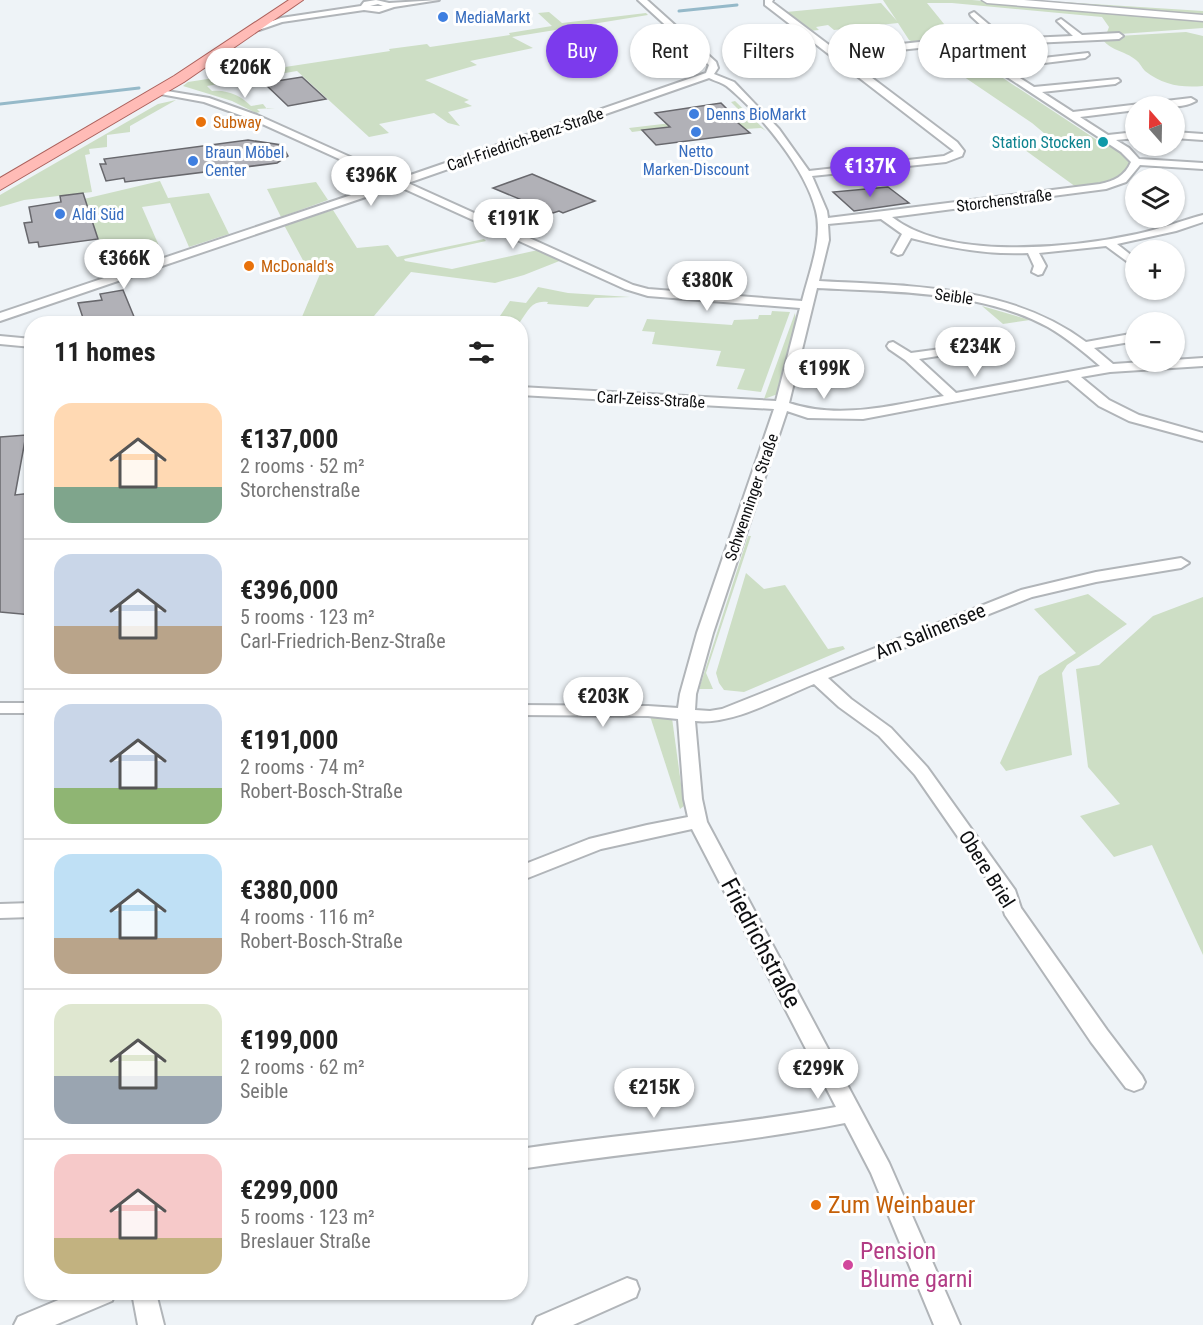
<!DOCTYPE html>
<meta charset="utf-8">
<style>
:root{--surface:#fff;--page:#f6f6f6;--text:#222;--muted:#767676;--line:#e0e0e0;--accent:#7c3aed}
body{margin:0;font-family:"Roboto Condensed",sans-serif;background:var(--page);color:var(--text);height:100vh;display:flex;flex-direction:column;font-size:22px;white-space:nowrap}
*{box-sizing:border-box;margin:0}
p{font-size:20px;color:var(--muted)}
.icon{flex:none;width:33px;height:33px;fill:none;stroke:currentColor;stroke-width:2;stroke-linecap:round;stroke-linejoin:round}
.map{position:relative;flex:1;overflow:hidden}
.drawer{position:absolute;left:24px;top:316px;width:504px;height:984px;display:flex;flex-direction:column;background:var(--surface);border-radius:24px;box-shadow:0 2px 4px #0004}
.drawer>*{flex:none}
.guide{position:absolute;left:546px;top:24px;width:567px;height:54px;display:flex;gap:12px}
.needle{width:39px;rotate:340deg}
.fabs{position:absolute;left:1125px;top:96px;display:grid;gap:12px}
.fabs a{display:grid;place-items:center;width:60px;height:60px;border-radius:50%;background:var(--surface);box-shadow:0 2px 4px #0004;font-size:30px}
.price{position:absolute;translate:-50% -51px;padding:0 14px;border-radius:21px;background:#fff;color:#222;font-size:20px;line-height:39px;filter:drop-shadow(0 2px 3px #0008)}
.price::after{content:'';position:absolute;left:50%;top:36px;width:18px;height:14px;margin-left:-9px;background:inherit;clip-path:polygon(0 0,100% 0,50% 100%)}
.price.current{background:var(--accent);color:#fff}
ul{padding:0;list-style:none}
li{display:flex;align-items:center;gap:18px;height:150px;padding:0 30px}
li+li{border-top:2px solid var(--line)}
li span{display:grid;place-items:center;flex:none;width:168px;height:120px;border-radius:18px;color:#555}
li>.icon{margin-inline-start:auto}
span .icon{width:72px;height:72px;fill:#fffc;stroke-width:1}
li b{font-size:26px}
h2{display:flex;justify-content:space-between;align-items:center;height:72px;padding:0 30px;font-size:26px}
.chip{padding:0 21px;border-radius:27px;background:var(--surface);box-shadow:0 2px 4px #0004;font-size:21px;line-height:54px}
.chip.current{background:var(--accent);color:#fff}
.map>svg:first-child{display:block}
.green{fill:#cddec5}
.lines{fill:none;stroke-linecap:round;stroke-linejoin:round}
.stream{stroke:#95b9c9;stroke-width:3}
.building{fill:#b1b1b7;stroke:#68686d;stroke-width:1.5}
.minor-casing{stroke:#b1b5b9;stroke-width:4}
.tertiary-casing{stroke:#b1b5b9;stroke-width:3}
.primary-casing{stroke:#ab615c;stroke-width:2}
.minor{fill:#fff;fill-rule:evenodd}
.tertiary{fill:#fff;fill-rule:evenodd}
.primary{fill:#ffbbb6;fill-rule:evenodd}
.shop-dot{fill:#3f7fe0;stroke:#fff;stroke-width:2}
.food-dot{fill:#e8710a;stroke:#fff;stroke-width:2}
.culture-dot{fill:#0f9aa8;stroke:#fff;stroke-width:2}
.hotel-dot{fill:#d1479c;stroke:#fff;stroke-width:2}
.labels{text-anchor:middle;stroke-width:6;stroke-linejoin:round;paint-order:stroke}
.far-shop-label{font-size:16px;fill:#366cbe;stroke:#fff;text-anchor:start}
.far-food-label{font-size:16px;fill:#c56008;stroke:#fff;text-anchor:start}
.far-street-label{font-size:16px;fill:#0e0f11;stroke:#fff}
.far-culture-label{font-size:16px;fill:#0d838f;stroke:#fff;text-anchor:end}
.street-label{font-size:20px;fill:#0e0f11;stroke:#fff}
.near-street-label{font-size:24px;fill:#0e0f11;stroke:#fff}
.near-food-label{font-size:24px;fill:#c56008;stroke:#fff;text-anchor:start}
.near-hotel-label{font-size:24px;fill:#b23c85;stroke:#fff;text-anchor:start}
</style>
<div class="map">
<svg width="1203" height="1325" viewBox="0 0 1203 1325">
<rect width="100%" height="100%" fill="#eef3f7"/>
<!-- green -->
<g class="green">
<path d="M883 0H972L1203 19V28L1106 35 1109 27 1102 17 952 3H927L957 40 915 43 909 40 898 23 834 30 828 25 816 27 819 30 809 31 786 12 881 3 897 21Z"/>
<path d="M990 0H1030L1203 11V17Z"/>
<path d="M549 12 562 23 646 13 648 15 512 37 533 48 470 61 477 65 425 80 469 100 464 102 472 106 448 112 460 126 448 123 434 113 379 124 389 133 369 137 297 71 207 86 212 91C226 89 242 96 251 106L263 104 267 109 275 108 257 109 260 112 256 113 232 101 183 86 188 82 390 51 389 49 427 44 430 47 510 35 509 33 552 26 538 13Z"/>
<path d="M1186 32 1203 36V86C1181 88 1163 85 1145 71 1142 68 1140 63 1136 60 1124 50 1109 51 1101 37Z"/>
<path d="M946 44 953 45 1103 144C1115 142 1126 153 1131 163 1122 182 1094 183 1076 187L1025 150 1058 146 1057 144 1032 123 920 47Z"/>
<path d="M176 100 130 126V132L107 135V147L89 149 90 154 85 155 92 192 24 200 0 207V195L158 104Z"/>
<path d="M735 101 766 131 761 128 745 129 734 119 632 132 629 128 739 115 736 112 740 111 731 102Z"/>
<path d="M160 181 168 198 209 193 229 234 189 247 170 203 142 207 163 255 114 273 98 239 84 199Z"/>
<path d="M316 182 328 200 281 217 267 189Z"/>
<path d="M333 210 357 248 388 245 397 257 484 239 486 241 404 259 405 261 452 269 538 250 562 260 524 275 495 283 411 272 374 316 415 321 413 324H299L320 274 309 273 304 269 305 264 284 225Z"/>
<path d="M538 287 568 293 630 297 595 298 588 307 547 304 548 302C532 300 529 309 520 322L506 324 510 317 500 316 510 301 526 303Z"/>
<path d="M982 306 1030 320 1003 324Z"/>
<path d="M772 311 790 312 761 392 737 389 745 369 716 366 721 351 652 344 655 332 642 331 647 319 732 325 734 320 758 319 759 315H771Z"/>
<path d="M795 313 797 330 778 394 764 399Z"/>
<path d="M748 536H751L706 673 713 689H699Z"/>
<path d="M746 573 764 589 785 585 828 649 843 646 845 649 744 692 724 690 719 683 716 673Z"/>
<path d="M1088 594 1127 624 1067 665 1062 673 1072 755 1006 771 1000 763 1039 676 1076 653 1034 609Z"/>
<path d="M1203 597V955L1152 845 1114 857 1080 816 1120 804 1088 767 1076 669 1099 665 1153 616Z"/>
<path d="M650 716 672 718 684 806 680 809Z"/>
</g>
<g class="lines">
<!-- stream -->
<g class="stream">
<path d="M679 11 737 5"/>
<path d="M0 104 139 88"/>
</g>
</g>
<!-- building -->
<g class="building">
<path d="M302 77 326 99 288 106 264 83Z"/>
<path d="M721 103 734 116 731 117 750 133 656 145 642 130 670 127 655 113Z"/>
<path d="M248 140 282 145 288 156 277 163 125 182 124 178 106 181 100 164H106L104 159Z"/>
<path d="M532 174 595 201 563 213 559 211 553 213 493 188Z"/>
<path d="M888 187 909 203 854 211 833 192Z"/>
<path d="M83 193 98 239 39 247 38 242 29 243 24 223 32 222 29 207 61 202 60 196Z"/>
<path d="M123 290 137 324H85L78 303 102 300 100 294Z"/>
<path d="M26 435 15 495 32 493V615L0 612V437Z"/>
</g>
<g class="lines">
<defs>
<g id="minor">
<path d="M376 0 389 3 439 0 394 7 379 12 364 10 282 22 259 30 255 27 281 18 361 6 364 2ZM378 4 383 6H369H370Z"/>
<path d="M638 0H647L716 62 718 68 714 74 734 82 779 129 809 171 944 156 954 151 765 5V0H773L772 2 837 51 947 39 962 41 997 40 971 16 970 14 974 12 1006 39 1073 36 1057 21 1061 19 1082 35 1119 33 1123 36 1119 39 971 46 997 63 1088 53 1089 55 1085 58 1004 68 1034 87 1118 79 1120 81 1115 84 1042 92 1073 112 1191 98 1196 101C1181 110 1153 106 1136 106V110L1080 117 1108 135 1136 132V138L1116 140 1129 148 1139 159 1203 163V169L1140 165 1126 182 1106 189 892 217C948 261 1072 248 1137 234 1160 229 1181 221 1203 215V222L1176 231 1117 244 1136 259V268L1106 246 1039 253 1046 266 1042 274 1038 275 1032 272 1034 266 1028 253C988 255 950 248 911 238L902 254 898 255 892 252 902 234 881 219 828 224 829 240 819 281C910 286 1010 285 1086 342L1136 333V341L1094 348 1113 364 1203 358V366L1110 372 1081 377 1109 400 1139 415 1203 433V441L1129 421 1099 406 1068 380 863 419 808 418 787 411 713 633 696 694 695 710 710 711 722 709 1021 590 1096 572 1181 558 1189 563 1181 568 1096 582 1032 597 828 678 851 699 891 728 927 767 1015 890 1021 908 1107 1030 1142 1076 1145 1082 1142 1088 1134 1091 1126 1088 1091 1042 1005 915 999 896 915 775 879 736 839 707 814 684C779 698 733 725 695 721L702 799 707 822 889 1163 960 1325H934L871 1173 845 1123C738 1144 628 1152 520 1169V1149C625 1133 732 1126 836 1107L692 829 601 849 520 881V866L589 839 647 825 688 817 684 799 678 719 648 716 520 715V705L648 706 678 708 680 694 697 633 774 409 520 395V387L776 401 800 308 648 296 625 289 398 186 0 321V313L390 182 251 119 204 102 155 93V89L209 98 257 115 399 179 706 73 709 65ZM947 45 960 46 1121 152 1131 162C1125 176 1114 181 1100 184L828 218 827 211 812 176 946 162 962 156 964 151 957 142 843 56ZM709 78C715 81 724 83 729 88 761 115 806 169 816 211 823 239 809 273 802 301L648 289 633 285 408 183ZM817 288C893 292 979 290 1048 327 1067 338 1084 352 1100 366L956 393 919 359 963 352 965 349 963 346 911 353 893 342 889 343 887 346 889 349 905 360 944 396C893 405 840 420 789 403Z"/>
<path d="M1174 132 1203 134V140L1174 138Z"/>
<path d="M0 336 32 339V347L0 344Z"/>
<rect x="0" y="703" width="32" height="10"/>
<path d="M32 903V917L0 918V904Z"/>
<path d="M627 1278 636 1281 639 1289 636 1297 573 1325H533L537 1317Z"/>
<path d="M75 1293H115L112 1301 55 1325H14L18 1317Z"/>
<path d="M132 1293H156L164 1325H138Z"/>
</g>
<path id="tertiary" d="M982 0H1024L1203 15V21L987 3Z"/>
<path id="primary" d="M289 0H303L184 82 0 190V178L174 76Z"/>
</defs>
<!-- minor casing -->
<use href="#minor" class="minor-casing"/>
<!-- tertiary casing -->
<use href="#tertiary" class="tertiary-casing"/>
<!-- primary casing -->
<use href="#primary" class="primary-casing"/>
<!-- minor -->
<use href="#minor" class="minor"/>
<!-- tertiary -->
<use href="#tertiary" class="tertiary"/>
<!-- primary -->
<use href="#primary" class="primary"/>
</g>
<!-- markers -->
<g class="shop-dot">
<circle cx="443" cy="17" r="6"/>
<circle cx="694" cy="114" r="6"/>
<circle cx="696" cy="132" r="6"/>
<circle cx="193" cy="161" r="6"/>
<circle cx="60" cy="214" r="6"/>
</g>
<g class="food-dot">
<circle cx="201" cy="122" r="6"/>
<circle cx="249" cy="266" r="6"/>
<circle cx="816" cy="1205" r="6"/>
</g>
<circle class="culture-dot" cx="1103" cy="142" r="6"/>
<circle class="hotel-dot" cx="848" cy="1265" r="6"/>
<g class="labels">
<!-- far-shop labels -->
<g class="far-shop-label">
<text x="455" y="23">MediaMarkt</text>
<text x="706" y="120">Denns BioMarkt</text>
<text x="696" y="157" text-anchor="middle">Netto<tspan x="696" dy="18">Marken-Discount</tspan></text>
<text x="205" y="158">Braun Möbel<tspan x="205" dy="18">Center</tspan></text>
<text x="72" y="220">Aldi Süd</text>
</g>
<!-- far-food labels -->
<g class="far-food-label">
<text x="213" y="128">Subway</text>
<text x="261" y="272">McDonald's</text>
</g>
<!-- far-street labels -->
<g class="far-street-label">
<text transform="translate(525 139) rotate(-19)" y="6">Carl-Friedrich-Benz-Straße</text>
<text transform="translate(1004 200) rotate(-7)" y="6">Storchenstraße</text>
<text transform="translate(954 296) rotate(8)" y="6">Seible</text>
<text transform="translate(651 399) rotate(3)" y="6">Carl-Zeiss-Straße</text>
<text transform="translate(751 497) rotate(-71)" y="6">Schwenninger Straße</text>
</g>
<!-- far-culture labels -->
<g class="far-culture-label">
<text x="1091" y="148">Station Stocken</text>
</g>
<!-- street labels -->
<g class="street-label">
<text transform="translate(930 631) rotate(-22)" y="7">Am Salinensee</text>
<text transform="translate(987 869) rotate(58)" y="7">Obere Briel</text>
</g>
<!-- near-street labels -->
<g class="near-street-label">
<text transform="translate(761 943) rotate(62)" y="8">Friedrichstraße</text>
</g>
<!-- near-food labels -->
<g class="near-food-label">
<text x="828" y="1213">Zum Weinbauer</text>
</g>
<!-- near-hotel labels -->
<g class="near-hotel-label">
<text x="860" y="1259">Pension<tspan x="860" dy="28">Blume garni</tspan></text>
</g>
</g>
</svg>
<div class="fabs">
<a><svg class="needle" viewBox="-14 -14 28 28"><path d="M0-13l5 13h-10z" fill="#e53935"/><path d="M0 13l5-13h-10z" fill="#767676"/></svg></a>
<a><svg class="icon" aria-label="layers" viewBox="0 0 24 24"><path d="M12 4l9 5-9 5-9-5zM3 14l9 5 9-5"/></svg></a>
<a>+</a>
<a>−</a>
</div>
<b class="price" style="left:245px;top:99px">€206K</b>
<b class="price current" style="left:870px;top:198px">€137K</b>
<b class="price" style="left:371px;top:207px">€396K</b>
<b class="price" style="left:513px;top:250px">€191K</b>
<b class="price" style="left:124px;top:290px">€366K</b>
<b class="price" style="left:707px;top:312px">€380K</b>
<b class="price" style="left:975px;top:378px">€234K</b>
<b class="price" style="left:824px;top:400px">€199K</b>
<b class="price" style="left:603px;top:728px">€203K</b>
<b class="price" style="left:818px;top:1100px">€299K</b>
<b class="price" style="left:654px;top:1119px">€215K</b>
<div class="guide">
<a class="chip current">Buy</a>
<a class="chip">Rent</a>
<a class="chip">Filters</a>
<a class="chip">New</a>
<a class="chip">Apartment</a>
</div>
<section class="drawer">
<h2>11 homes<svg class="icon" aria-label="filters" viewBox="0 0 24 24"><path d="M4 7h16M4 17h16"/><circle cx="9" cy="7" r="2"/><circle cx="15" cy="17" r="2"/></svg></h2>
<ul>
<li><span style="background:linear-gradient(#ffd9b3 70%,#7fa58c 0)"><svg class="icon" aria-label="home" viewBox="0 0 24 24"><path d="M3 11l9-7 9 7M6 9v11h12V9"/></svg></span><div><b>€137,000</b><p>2 rooms · 52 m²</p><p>Storchenstraße</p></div></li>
<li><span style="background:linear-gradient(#c9d6e8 60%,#b9a48a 0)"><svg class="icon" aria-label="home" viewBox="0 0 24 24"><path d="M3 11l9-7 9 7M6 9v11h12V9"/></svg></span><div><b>€396,000</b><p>5 rooms · 123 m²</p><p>Carl-Friedrich-Benz-Straße</p></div></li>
<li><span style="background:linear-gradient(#c9d6e8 70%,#8fb573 0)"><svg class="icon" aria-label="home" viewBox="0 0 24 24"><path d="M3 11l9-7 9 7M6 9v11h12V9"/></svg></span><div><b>€191,000</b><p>2 rooms · 74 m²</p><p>Robert-Bosch-Straße</p></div></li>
<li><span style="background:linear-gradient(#bfe0f5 70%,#b9a48a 0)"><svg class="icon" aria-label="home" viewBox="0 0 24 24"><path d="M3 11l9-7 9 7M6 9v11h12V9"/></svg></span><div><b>€380,000</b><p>4 rooms · 116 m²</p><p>Robert-Bosch-Straße</p></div></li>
<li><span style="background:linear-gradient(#dfe7d0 60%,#9aa5b1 0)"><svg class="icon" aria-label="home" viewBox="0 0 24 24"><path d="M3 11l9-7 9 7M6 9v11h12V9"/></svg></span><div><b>€199,000</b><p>2 rooms · 62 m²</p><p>Seible</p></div></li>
<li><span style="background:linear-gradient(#f6c9c9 70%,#c2b280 0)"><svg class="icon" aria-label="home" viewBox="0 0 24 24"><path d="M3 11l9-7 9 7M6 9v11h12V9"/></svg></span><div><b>€299,000</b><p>5 rooms · 123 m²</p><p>Breslauer Straße</p></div></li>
</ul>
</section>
</div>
